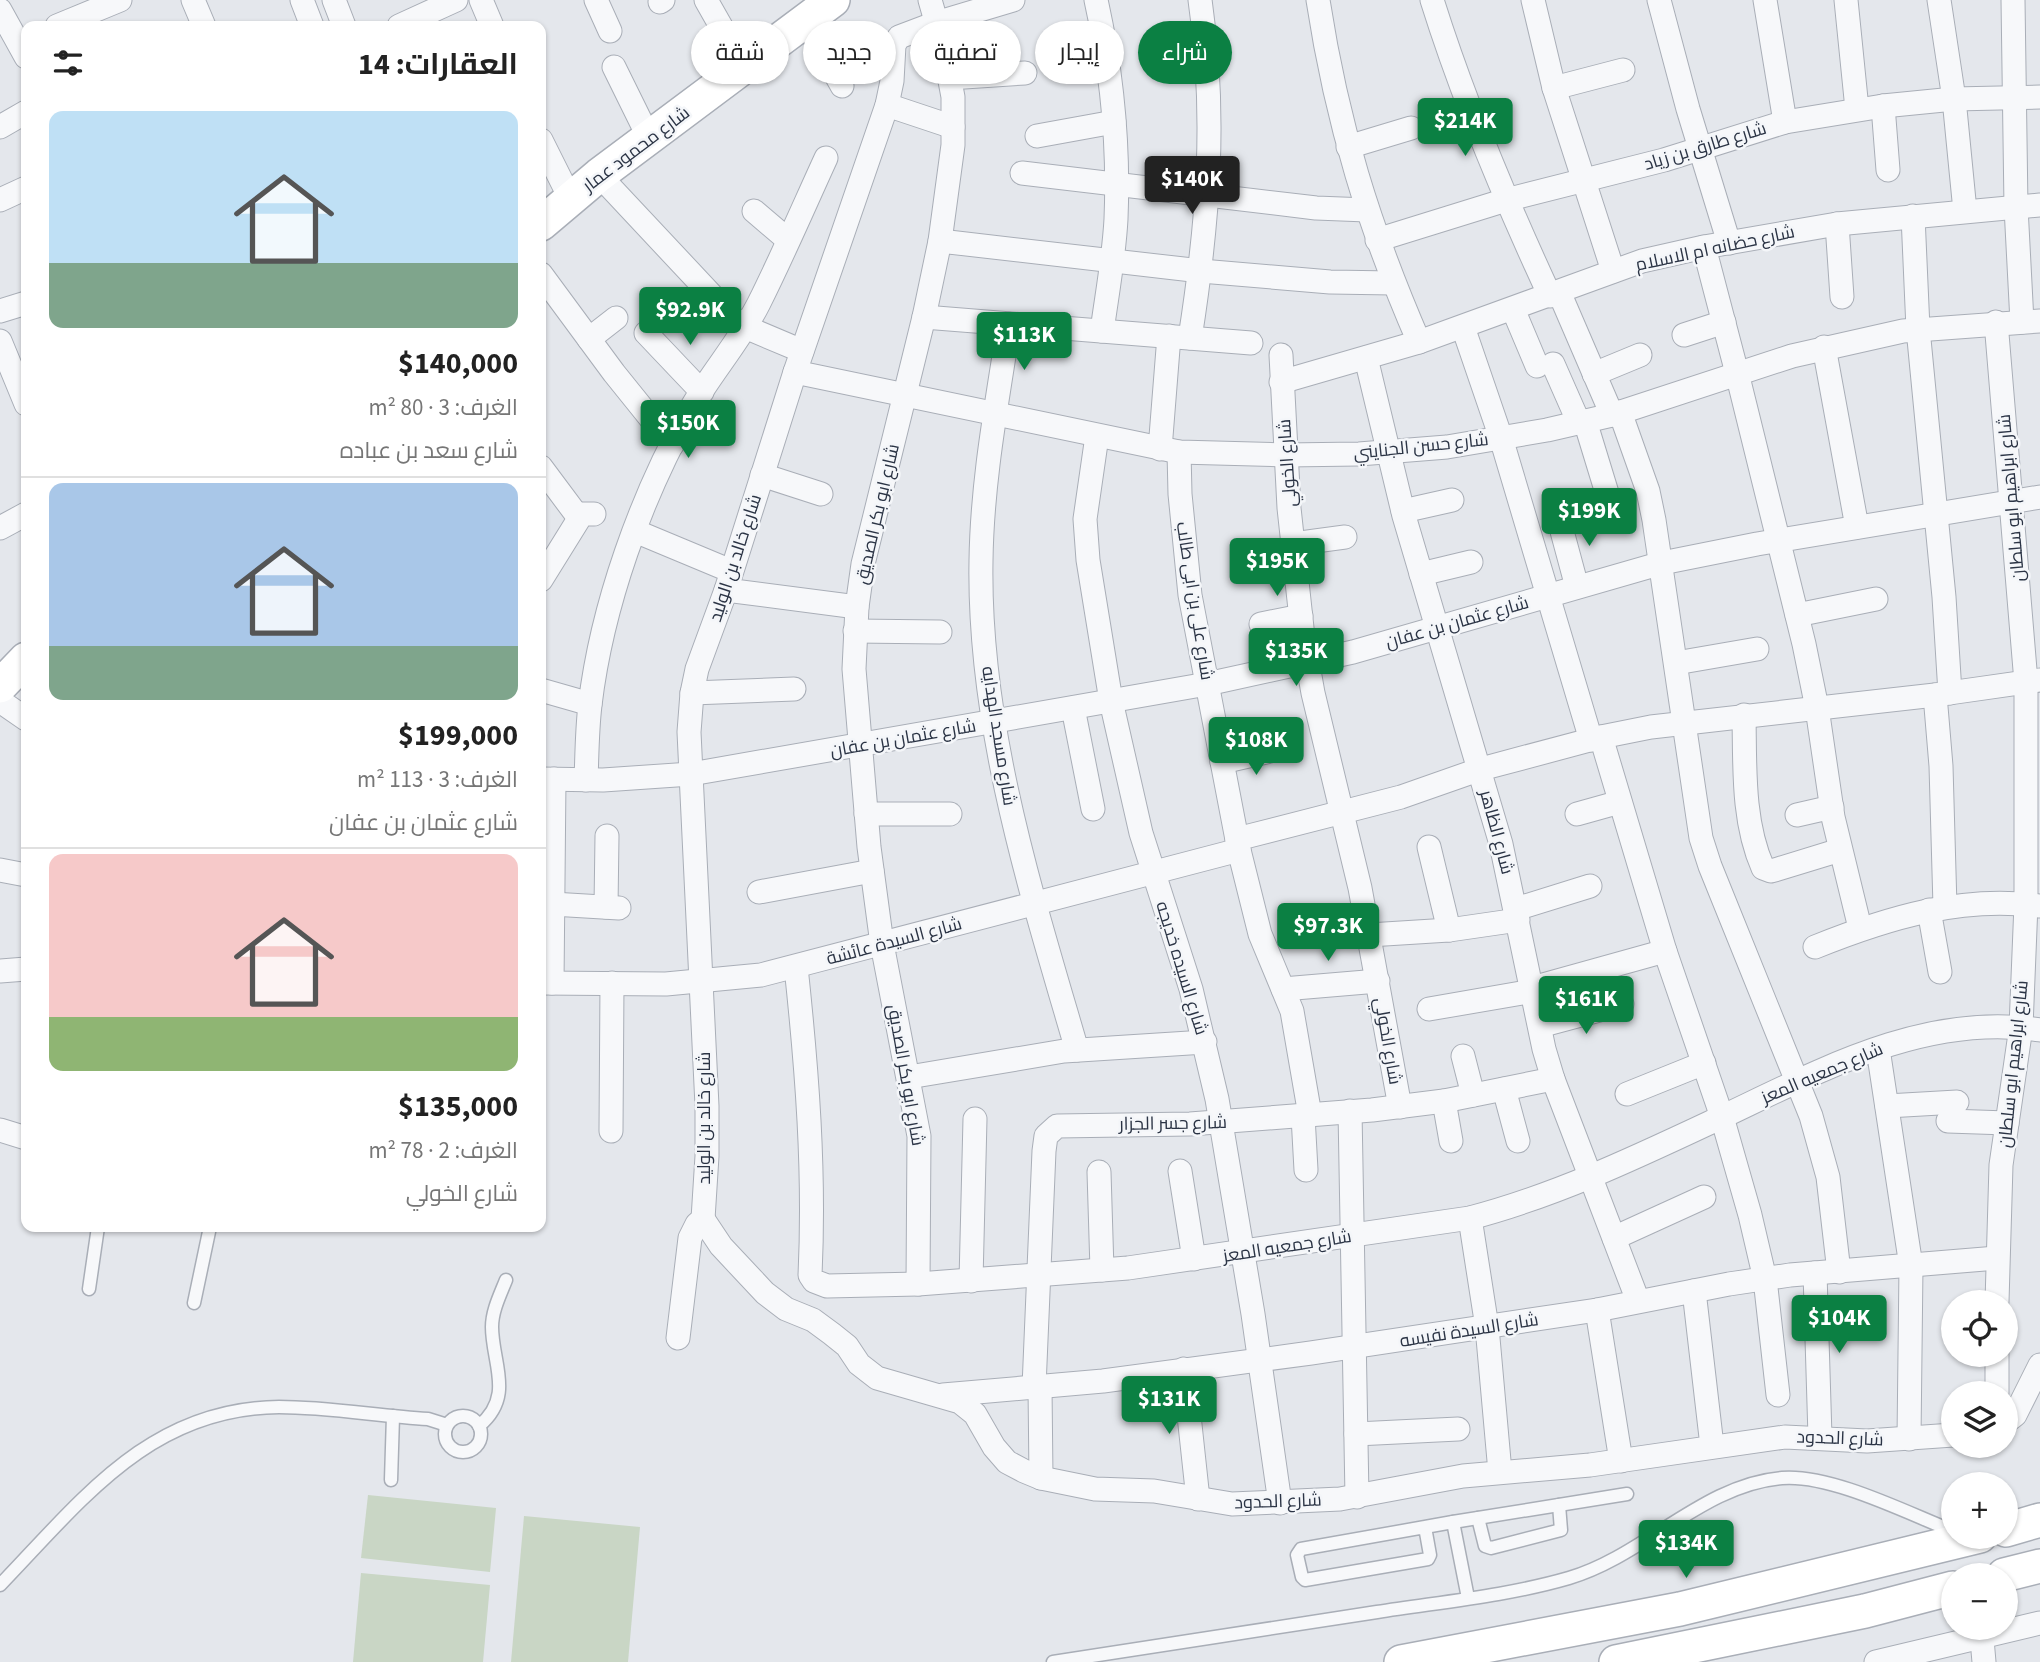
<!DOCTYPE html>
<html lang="ar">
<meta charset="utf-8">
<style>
:root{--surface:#fff;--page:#f6f6f6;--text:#222;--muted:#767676;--line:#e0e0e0;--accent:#0b8043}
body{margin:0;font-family:"Source Sans 3",Cairo,sans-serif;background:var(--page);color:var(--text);direction:rtl;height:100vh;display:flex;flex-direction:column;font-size:26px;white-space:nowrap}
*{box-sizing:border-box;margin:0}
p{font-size:23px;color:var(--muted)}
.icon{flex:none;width:38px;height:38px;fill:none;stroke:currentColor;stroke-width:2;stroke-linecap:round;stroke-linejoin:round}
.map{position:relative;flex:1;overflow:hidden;direction:ltr}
.details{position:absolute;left:21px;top:21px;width:525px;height:1211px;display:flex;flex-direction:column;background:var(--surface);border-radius:14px;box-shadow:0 2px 5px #0004;direction:rtl}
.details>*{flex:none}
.top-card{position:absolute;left:567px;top:21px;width:665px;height:63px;direction:rtl;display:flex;gap:14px}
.controls{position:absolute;left:1941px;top:1290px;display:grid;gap:14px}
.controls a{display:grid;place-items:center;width:77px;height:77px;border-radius:50%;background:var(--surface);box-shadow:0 2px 5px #0004;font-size:35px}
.price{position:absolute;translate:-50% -60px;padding:0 16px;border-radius:7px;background:var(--accent);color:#fff;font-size:23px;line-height:46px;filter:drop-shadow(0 2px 4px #0008)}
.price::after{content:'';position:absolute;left:50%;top:42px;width:21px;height:16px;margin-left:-10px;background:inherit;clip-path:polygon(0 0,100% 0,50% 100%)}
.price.on{background:#222;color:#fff}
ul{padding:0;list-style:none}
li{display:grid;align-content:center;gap:14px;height:371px;padding:0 28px}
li+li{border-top:2px solid var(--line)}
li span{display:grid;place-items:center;height:217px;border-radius:14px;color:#555}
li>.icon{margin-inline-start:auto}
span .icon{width:126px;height:126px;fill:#fffc;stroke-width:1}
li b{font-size:30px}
h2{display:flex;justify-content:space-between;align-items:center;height:84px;padding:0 28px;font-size:30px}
.chip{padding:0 24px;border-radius:32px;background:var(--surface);box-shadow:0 2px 5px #0004;font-size:24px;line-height:63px}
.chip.on{background:var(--accent);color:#fff}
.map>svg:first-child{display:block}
.green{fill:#c9d6c5}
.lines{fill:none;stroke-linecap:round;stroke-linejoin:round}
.lane-casing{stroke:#a9aeb7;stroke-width:15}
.street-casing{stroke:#a9aeb7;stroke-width:25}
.secondary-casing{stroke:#a9aeb7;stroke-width:36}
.lane{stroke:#f7f8fa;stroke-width:12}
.street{stroke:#f7f8fa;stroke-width:23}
.secondary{stroke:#fff;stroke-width:33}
.labels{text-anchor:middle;stroke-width:5;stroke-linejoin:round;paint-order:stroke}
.street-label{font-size:18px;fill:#2b3445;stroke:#f4f6f9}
</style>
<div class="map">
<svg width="2040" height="1662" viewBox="0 0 2040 1662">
<rect width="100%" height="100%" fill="#e4e7ec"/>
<!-- green -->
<g class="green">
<path d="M368 1495 496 1508 490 1572 361 1558Z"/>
<path d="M524 1516 640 1527 628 1662H511Z"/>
<path d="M361 1573 490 1585 483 1662H353Z"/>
</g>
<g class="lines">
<defs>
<g id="lane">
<path d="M89 1289 98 1227"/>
<path d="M194 1303 210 1227"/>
<circle cx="463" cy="1434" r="18"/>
<path d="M479 1426C515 1396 492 1363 492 1327 492 1311 500 1295 506 1280"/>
<path d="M391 1480 393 1416"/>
<path d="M1478 1518 1485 1546 1491 1548 1561 1530 1559 1505"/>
<path d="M1453 1522 1468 1598"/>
<path d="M1425 1527 1430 1555 1428 1559 1305 1580 1302 1577 1297 1555 1301 1549 1453 1522 1627 1494"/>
<path d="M0 1585C82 1500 150 1408 279 1407 328 1407 378 1416 428 1419L447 1425"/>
<path d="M1053 1662C1161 1645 1269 1629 1377 1612 1440 1602 1507 1596 1569 1578 1644 1556 1704 1484 1782 1478 1831 1474 1907 1513 1953 1531"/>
</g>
<g id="street">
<path d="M193 0 204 26"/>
<path d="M302 0 312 26"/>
<path d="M334 0 344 26"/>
<path d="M481 0 492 26"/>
<path d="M596 0 610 31"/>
<path d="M706 0 744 67"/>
<path d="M1096 0C1112 72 1119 146 1116 219 1114 257 1107 294 1102 331"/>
<path d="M1318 0C1337 124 1369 227 1419 342"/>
<path d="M1432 0C1464 102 1505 199 1550 296"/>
<path d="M1533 0 1554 88 1613 271"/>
<path d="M1659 0 1688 109 1729 243"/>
<path d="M1765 0 1785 122"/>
<path d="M1846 0 1857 109"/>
<path d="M1939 0 1954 99 1965 211"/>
<path d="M2013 0 2016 207 2022 322"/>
<path d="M660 2 663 0"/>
<path d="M0 10 26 57"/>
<path d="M805 20 842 86"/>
<path d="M57 26 120 0"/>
<path d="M399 26 456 0"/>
<path d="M614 67 649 138"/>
<path d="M949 78 1025 73"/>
<path d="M1554 88 1623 70"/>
<path d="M887 105 953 127"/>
<path d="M1883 106 1888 170"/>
<path d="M0 127 26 112"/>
<path d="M1037 136 1114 122"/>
<path d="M541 140 570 198"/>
<path d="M1348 147 1411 128"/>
<path d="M1022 173 1316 208 1367 210"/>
<path d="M599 175 733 318 745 327 802 351"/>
<path d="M0 200 26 188"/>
<path d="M754 211 788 240"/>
<path d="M1913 216 1918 329 1944 597 1950 693"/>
<path d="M1837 224 1842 297"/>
<path d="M1377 240 1506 200 1664 160 1785 122 1883 106 1954 99 2040 97"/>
<path d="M940 241 1201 271 1330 282 1393 283"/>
<path d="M1704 247 1737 373 1804 644 1817 708 1833 817 1860 928"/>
<path d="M541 274 614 373 672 445"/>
<path d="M1559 292 1612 415"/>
<path d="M1513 309 1537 366"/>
<path d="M0 311 26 303"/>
<path d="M924 317 1251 343"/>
<path d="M1996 322 2026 682V904L2021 1027 2001 1165 1997 1302"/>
<path d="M1009 324C997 403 982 481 981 561 978 727 1031 892 1077 1050"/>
<path d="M1463 327 1501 438 1591 740"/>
<path d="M646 333 702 392"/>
<path d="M1684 335 1724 322"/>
<path d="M1190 338C1208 223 1217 117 1200 0"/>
<path d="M589 339 616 318"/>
<path d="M0 341 26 404"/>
<path d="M1824 347 1857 527"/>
<path d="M1281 355 1289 508 1303 637 1313 693 1360 888 1400 1107"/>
<path d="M1366 358 1404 516 1501 844 1544 1049 1553 1079 1638 1301"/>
<path d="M1553 364 1579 423"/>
<path d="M795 372 1179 452 1286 455 1359 454 1447 447 1547 430 1612 415 1792 356 1903 331 2040 321"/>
<path d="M1594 374 1640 355"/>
<path d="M1281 382 1419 342 1642 261 1704 247 1837 224 2040 205"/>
<path d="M1620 412 1648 491 1654 520 1701 838 1710 866 1811 1116 1828 1177 1839 1272"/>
<path d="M1585 421 1607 493"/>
<path d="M1097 436 1085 519 1088 560 1111 701 1141 833 1191 989 1217 1099 1253 1314 1280 1503"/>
<path d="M1160 449 1169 336"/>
<path d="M1179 452 1180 494 1190 595 1239 850 1260 934 1292 1011 1310 1115"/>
<path d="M541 467 579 518"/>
<path d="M762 475 821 494"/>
<path d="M1403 511 1452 500"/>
<path d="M1559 520 1577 587"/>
<path d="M0 528 26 514"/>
<path d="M635 531 731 571"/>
<path d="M1293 544 1345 537"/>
<path d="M1421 574 1471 562"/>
<path d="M541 580 582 514H594"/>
<path d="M726 590 857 607"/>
<path d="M1797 615 1876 599"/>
<path d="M1261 624 1301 616"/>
<path d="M855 631 940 632"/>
<path d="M1676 663 1757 649"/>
<path d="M541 690 590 704"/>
<path d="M692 693 794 689"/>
<path d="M1935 695 1941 766 1945 907"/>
<path d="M0 701 26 719"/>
<path d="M1073 708 1093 809"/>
<path d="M1744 715C1745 765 1742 821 1763 868L1771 871 1778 869 1840 850"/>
<path d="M1601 737 1665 951 1722 1117 1750 1215 1765 1279 1778 1395"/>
<path d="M1222 762 1279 749"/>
<path d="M541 779 603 780 691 774 1207 684 1353 652 1662 563 1757 544 2040 497"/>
<path d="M586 780C587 755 587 730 590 705 602 605 641 497 690 410 711 373 740 341 759 303 783 255 804 206 826 158"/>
<path d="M866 814H950"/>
<path d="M1577 814 1620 802"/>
<path d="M1797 815 1832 807"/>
<path d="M1237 839 1401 797 1481 769 1601 737 1651 727 1935 695 2040 680"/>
<path d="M1429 847 1449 930"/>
<path d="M0 870 26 875"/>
<path d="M759 892 872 871"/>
<path d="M552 904 619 908"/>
<path d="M606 907 607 836"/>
<path d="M1516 909 1590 886"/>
<path d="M1929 910 1940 972"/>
<path d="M1369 935 1449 930 1518 920"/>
<path d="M1815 947C1887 918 1962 895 2040 906"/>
<path d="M796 967C807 1070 815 1171 810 1275L814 1281 827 1286 918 1284 1128 1268 1470 1218C1558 1195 1641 1155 1722 1117 1821 1070 1927 1012 2040 1030"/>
<path d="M0 971 26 969"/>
<path d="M541 983 666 984 761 975 1239 850"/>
<path d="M552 983 554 779"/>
<path d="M1532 988 1665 951"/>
<path d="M1283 989 1378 981"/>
<path d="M1429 1009 1533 991"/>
<path d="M1540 1026 1622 1004"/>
<path d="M1878 1049 1911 1266 1909 1439"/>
<path d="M1463 1056 1473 1095"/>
<path d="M909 1077 1064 1051 1205 1042"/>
<path d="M1504 1089 1518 1141"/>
<path d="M1627 1094 1704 1063"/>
<path d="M1444 1101 1451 1141"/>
<path d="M1887 1106 1957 1102"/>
<path d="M1350 1111 1357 1497"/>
<path d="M1303 1116 1306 1170"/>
<path d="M1948 1121 2007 1123"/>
<path d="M0 1130 26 1138"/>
<path d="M611 1131 612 983"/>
<path d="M1180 1171 1194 1259"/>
<path d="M1099 1172 1102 1270"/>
<path d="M1470 1218 1487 1327 1500 1472"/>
<path d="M703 1219 721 1246 765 1293 786 1309 813 1320 832 1334 847 1346 859 1364 877 1378 960 1402 975 1414 994 1447 1007 1462 1024 1471 1041 1478 1095 1489 1154 1491 1232 1504 1340 1499 1463 1476 1590 1465 1785 1437 1867 1441 1953 1435"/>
<path d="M703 1219 707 1156V1106L689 732 692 693 697 669 726 590 795 372 887 105 892 81 894 45 899 37 936 23 1013 0"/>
<path d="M1614 1238 1704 1197"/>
<path d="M1815 1273 1820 1437"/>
<path d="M971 1281 975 1119"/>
<path d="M918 1284 919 1136 882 944 869 847 854 669 857 607 863 564 924 317 940 241 953 145V97L944 49 930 0"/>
<path d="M1694 1291 1712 1446"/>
<path d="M1597 1310 1621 1461"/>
<path d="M678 1338 690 1238 697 1224 703 1219"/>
<path d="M1997 1354V1393"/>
<path d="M1184 1369 1198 1499"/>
<path d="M1034 1387 1044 1151 1046 1136 1057 1126 1190 1124 1372 1110 1444 1101 1553 1079"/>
<path d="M1040 1387 1041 1478"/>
<path d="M943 1395 1103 1381 1311 1353 1597 1310 1729 1284 1790 1275 1997 1258"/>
<path d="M2006 1422 2015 1415 2040 1365"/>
<path d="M1356 1434 1458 1429"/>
<path d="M1981 1628 1984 1662"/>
<path d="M1876 1662 2040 1623"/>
</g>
<g id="secondary">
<path d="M541 224 599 175 833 0"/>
<path d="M0 686 26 659"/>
<path d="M2006 1530 2040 1520"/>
<path d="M2004 1575 2040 1566"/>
<path d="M1401 1662 1680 1609 1980 1536"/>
<path d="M1616 1662 1865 1611 1953 1588"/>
</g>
</defs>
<!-- lane casing -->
<use href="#lane" class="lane-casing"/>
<!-- street casing -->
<use href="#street" class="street-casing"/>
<!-- secondary casing -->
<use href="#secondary" class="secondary-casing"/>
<!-- lane -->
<use href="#lane" class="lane"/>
<!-- street -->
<use href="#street" class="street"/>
<!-- secondary -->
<use href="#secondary" class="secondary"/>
</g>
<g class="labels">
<!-- street labels -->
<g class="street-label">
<text transform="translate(1705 146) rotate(-17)" y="6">شارع طارق بن زياد</text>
<text transform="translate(636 149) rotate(-37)" y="6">شارع محمود عمار</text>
<text transform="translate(1715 248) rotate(-12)" y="6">شارع حضانه ام الاسلام</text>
<text transform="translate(1421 446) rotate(-6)" y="6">شارع حسن الجنايني</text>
<text transform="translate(1287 463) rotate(-94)" y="6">شارع الخولي</text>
<text transform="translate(2011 498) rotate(-95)" y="6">شارع ابراهيم ابو سلطان</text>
<text transform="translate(877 514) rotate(-77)" y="6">شارع ابو بكر الصديق</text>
<text transform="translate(735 558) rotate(-72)" y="6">شارع خالد بن الوليد</text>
<text transform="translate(1195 601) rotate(81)" y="6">شارع على بن ابى طالب</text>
<text transform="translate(1457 622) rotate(-16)" y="6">شارع عثمان بن عفان</text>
<text transform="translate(999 736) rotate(81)" y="6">شارع مسجد الهدايه</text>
<text transform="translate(903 738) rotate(-10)" y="6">شارع عثمان بن عفان</text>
<text transform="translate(1497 832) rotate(75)" y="6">شارع الظاهر</text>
<text transform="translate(894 941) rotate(-15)" y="6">شارع السيدة عائشة</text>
<text transform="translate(1182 968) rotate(73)" y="6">شارع السيده خديجه</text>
<text transform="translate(1388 1041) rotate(80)" y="6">شارع الخولي</text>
<text transform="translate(2013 1064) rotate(-84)" y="6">شارع ابراهيم ابو سلطان</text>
<text transform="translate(1822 1073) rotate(-23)" y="6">شارع جمعيه المعز</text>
<text transform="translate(906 1075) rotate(80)" y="6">شارع ابو بكر الصديق</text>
<text transform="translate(704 1118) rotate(-90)" y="6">شارع خالد بن الوليد</text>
<text transform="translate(1173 1123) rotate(-1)" y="6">شارع جسر الجزار</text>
<text transform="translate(1287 1246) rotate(-9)" y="6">شارع جمعيه المعز</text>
<text transform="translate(1469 1330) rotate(-9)" y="6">شارع السيدة نفيسه</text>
<text transform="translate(1840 1438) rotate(2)" y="6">شارع الحدود</text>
<text transform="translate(1278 1501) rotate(-2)" y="6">شارع الحدود</text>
</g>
</g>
</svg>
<div class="controls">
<a><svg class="icon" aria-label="locate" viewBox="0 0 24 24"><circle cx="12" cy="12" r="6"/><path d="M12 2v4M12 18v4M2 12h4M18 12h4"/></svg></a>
<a><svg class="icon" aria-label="layers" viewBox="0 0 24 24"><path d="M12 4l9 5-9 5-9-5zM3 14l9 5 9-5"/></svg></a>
<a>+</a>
<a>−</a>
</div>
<b class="price" style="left:1465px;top:158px">$214K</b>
<b class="price on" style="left:1192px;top:216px">$140K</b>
<b class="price" style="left:690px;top:347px">$92.9K</b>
<b class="price" style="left:1024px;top:372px">$113K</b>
<b class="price" style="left:688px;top:460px">$150K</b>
<b class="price" style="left:1589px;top:548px">$199K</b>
<b class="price" style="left:1277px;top:598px">$195K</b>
<b class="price" style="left:1296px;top:688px">$135K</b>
<b class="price" style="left:1256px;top:777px">$108K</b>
<b class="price" style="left:1328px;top:963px">$97.3K</b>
<b class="price" style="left:1586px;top:1036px">$161K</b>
<b class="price" style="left:1839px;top:1355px">$104K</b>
<b class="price" style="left:1169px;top:1436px">$131K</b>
<b class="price" style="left:1686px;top:1580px">$134K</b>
<div class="top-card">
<a class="chip on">شراء</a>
<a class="chip">إيجار</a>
<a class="chip">تصفية</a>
<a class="chip">جديد</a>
<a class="chip">شقة</a>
</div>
<section class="details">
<h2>العقارات: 14<svg class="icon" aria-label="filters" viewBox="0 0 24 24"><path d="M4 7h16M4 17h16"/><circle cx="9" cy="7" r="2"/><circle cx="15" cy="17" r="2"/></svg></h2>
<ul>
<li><span style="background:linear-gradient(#bfe0f5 70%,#7fa58c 0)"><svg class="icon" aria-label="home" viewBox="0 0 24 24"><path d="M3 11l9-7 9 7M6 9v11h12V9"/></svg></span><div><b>$140,000</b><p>الغرف: 3 · 80 m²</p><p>شارع سعد بن عباده</p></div></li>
<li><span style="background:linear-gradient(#a9c7e8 75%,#7fa58c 0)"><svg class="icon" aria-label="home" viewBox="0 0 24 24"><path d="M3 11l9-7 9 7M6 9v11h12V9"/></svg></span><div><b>$199,000</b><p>الغرف: 3 · 113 m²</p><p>شارع عثمان بن عفان</p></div></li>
<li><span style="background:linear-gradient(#f6c9c9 75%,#8fb573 0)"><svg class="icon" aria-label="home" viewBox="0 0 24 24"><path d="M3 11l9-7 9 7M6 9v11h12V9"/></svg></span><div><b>$135,000</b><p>الغرف: 2 · 78 m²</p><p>شارع الخولي</p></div></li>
</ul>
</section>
</div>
